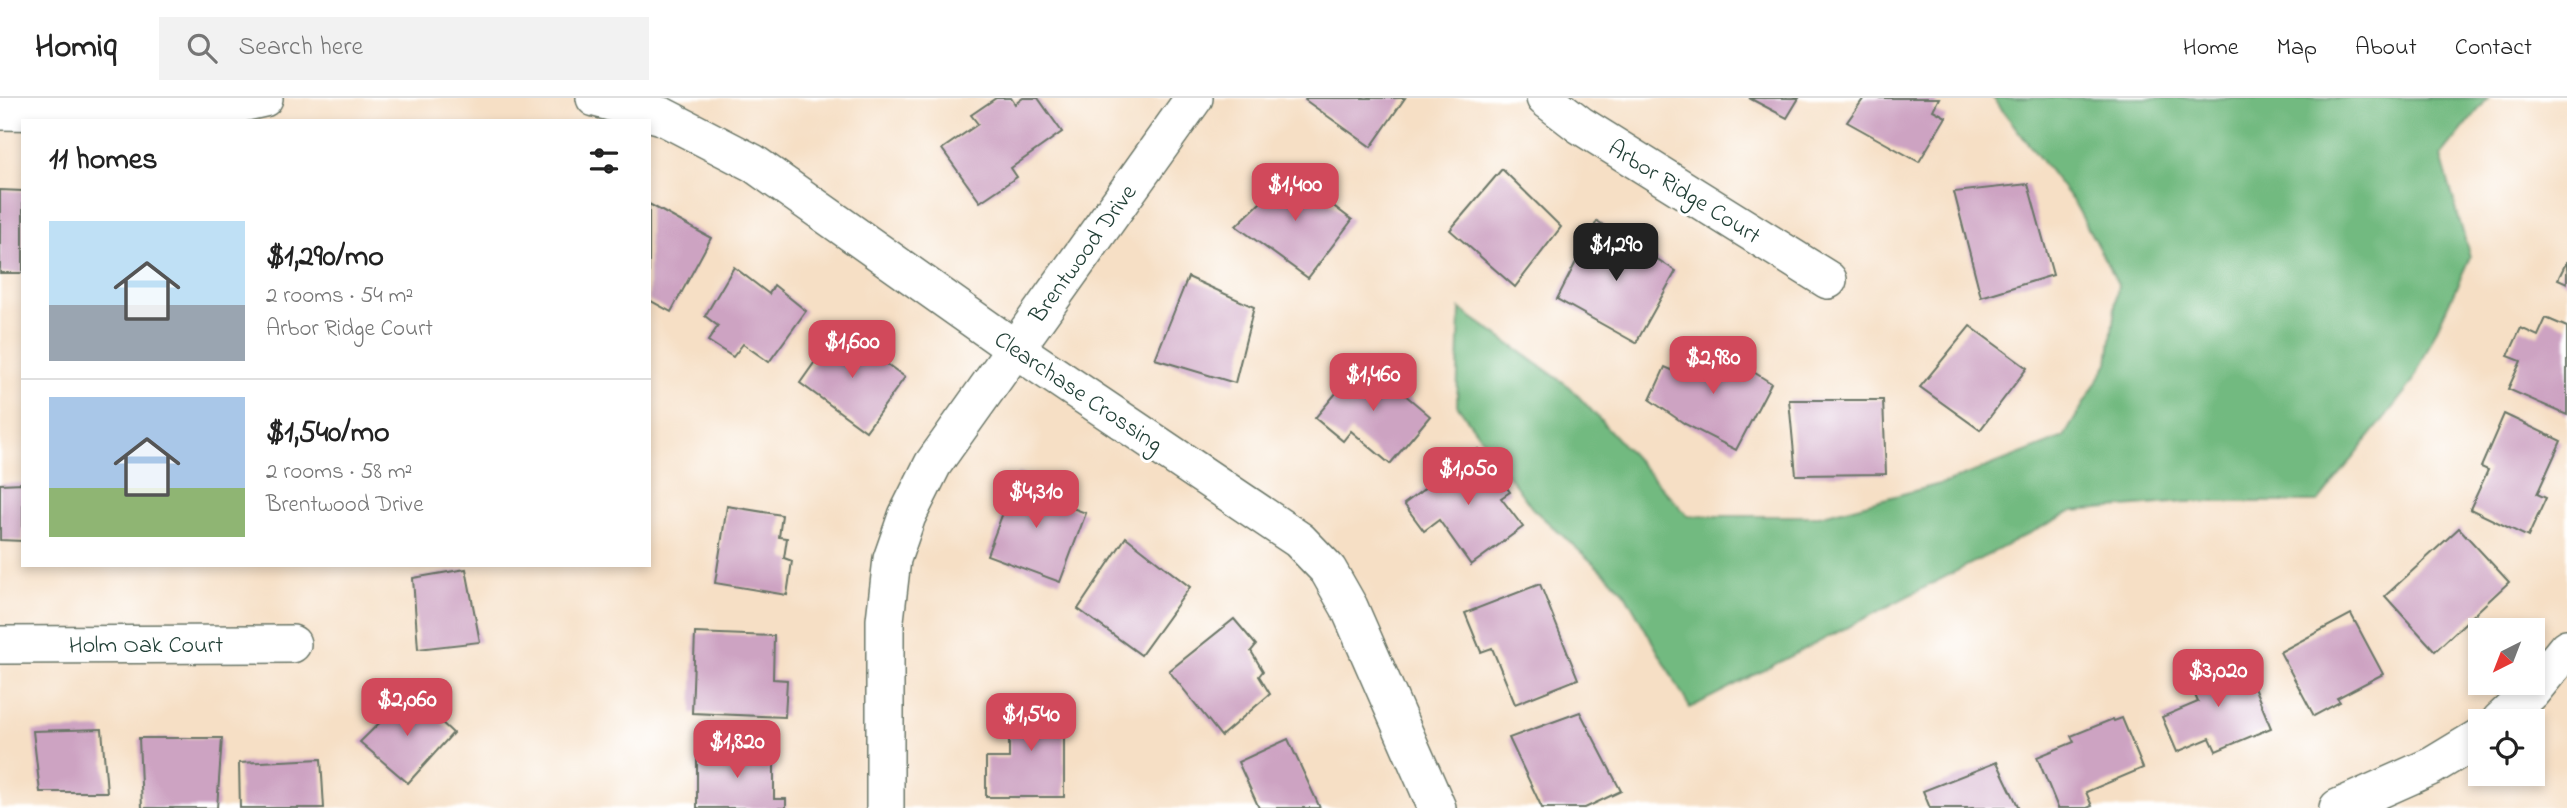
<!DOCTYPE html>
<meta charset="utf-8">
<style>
:root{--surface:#fff;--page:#f2f2f2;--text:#222;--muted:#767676;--line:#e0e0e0;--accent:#d1495b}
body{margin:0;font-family:"Indie Flower",sans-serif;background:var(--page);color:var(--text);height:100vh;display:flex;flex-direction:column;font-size:26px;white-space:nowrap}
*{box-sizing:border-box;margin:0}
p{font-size:23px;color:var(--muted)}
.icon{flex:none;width:38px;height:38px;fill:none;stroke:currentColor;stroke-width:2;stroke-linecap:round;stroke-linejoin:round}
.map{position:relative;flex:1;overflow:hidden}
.side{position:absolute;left:21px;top:21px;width:630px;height:448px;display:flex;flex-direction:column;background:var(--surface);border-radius:0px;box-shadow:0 4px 10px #0003}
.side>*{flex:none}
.needle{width:46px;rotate:222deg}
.fabs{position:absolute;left:2468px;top:520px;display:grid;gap:14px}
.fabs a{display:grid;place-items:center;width:77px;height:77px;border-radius:0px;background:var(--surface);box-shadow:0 4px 10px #0003;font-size:35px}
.price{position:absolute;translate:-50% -60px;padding:0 16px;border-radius:14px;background:var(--accent);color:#fff;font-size:23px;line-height:46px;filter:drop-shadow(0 2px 4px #0008)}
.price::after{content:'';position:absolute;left:50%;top:42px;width:21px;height:16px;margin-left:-10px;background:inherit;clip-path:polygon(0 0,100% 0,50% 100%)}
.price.active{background:#222;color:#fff}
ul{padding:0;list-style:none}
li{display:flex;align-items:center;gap:21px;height:175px;padding:0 28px}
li+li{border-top:2px solid var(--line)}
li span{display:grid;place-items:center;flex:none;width:196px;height:140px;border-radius:0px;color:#555}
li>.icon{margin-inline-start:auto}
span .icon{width:84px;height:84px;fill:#fffc;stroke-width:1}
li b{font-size:30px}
h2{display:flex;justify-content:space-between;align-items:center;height:84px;padding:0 28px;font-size:30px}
header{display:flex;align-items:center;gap:42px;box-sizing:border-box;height:98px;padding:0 35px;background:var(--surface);border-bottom:2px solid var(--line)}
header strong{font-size:33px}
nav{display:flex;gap:38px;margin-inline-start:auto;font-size:24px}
.search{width:490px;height:63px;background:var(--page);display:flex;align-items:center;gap:18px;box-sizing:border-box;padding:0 24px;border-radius:0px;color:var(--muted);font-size:26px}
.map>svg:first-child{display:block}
.forest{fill:#72ba80;stroke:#487c5a;stroke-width:2}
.building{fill:#cda3c2}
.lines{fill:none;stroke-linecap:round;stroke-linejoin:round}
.street-casing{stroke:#6a7667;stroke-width:40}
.street{stroke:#fff;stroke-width:37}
.labels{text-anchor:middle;stroke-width:6;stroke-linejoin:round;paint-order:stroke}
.street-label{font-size:24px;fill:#1f3d34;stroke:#fff}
</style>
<header>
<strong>Homiq</strong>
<div class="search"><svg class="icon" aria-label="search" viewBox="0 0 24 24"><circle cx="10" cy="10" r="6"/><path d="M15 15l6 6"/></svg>Search here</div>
<nav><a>Home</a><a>Map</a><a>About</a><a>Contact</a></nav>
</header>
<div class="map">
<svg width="2567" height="710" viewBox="0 0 2567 710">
<rect width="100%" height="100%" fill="#fff"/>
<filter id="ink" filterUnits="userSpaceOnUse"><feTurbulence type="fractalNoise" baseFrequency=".0143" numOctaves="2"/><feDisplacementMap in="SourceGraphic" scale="14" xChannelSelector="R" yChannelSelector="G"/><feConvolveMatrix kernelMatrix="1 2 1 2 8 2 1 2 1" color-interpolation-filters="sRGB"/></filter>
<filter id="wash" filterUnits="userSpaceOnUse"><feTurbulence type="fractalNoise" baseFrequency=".00686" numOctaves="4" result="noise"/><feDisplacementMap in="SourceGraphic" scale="28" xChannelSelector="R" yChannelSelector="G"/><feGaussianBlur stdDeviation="1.57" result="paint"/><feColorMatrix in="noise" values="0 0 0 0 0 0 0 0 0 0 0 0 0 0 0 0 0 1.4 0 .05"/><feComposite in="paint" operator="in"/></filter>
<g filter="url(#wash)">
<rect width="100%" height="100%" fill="#f6dfc5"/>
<!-- forest -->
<path class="forest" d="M1993 0H2488L2441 58 2470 159 2412 285 2318 404H2185L2073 413 1690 610 1623 492 1532 410 1457 307 1460 211 1570 289 1688 418H1819L1948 384 2064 339 2108 265 2118 186 2075 106Z"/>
<g id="blocks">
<!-- building -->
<g class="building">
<path d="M996 0H1011L1015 6 1023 0H1038L1062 34 1011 70 1017 79 980 104 942 51 978 26 971 17Z"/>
<path d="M1306 0H1405L1371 49 1305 2Z"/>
<path d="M1749 0H1799L1787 20Z"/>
<path d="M1864 0H1939L1933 12 1946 19 1919 64 1847 24Z"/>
<path d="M1282 69 1352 122 1308 180 1236 128 1262 103Z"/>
<path d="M1502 71 1561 129 1515 189 1450 132Z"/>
<path d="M2028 86 2053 177 1981 199 1954 94Z"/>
<path d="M0 92 23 93V175H0Z"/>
<path d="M649 106 711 140 671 214 649 202Z"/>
<path d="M1597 123 1676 173 1636 245 1557 201Z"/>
<path d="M2567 163V185L2558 181Z"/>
<path d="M734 169 769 196 774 187 806 213 769 264 743 246 733 259 708 243 718 228 705 218Z"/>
<path d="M1188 179 1254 209 1235 285 1155 261Z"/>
<path d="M2546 220 2567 229V317L2508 291 2521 263 2508 258 2521 230 2538 238Z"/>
<path d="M1970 228 2027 270 1980 332 1920 289Z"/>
<path d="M838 231 905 279 866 333 800 285Z"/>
<path d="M1706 244 1771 285 1736 352 1685 326 1650 302 1665 269 1687 279Z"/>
<path d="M1364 262 1430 318 1390 366 1351 333 1343 343 1315 320Z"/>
<path d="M1789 302H1883L1886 376 1796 377Z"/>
<path d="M2504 316 2561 343 2537 396 2546 400 2528 439 2470 411 2488 372 2481 369Z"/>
<path d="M1478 351 1510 394 1501 400 1523 429 1471 467 1439 422 1424 433 1404 406Z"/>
<path d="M1018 375 1053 388 1048 401 1086 415 1060 484 987 457Z"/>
<path d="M23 385V443L0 442V386Z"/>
<path d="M727 408 782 417 779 439 787 440 784 460 792 463 787 497 715 485Z"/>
<path d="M2459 430 2509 484 2435 553 2385 498Z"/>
<path d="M1126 439 1190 489 1141 557 1078 511Z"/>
<path d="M466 471 480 544 418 551 413 480Z"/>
<path d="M1540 486 1578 581 1515 606 1492 550 1481 554 1465 515Z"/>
<path d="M2351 516 2383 576 2337 600 2340 604 2314 618 2280 554Z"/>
<path d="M1234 521 1256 547 1251 553 1263 573 1259 578 1270 596 1221 638 1169 573Z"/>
<path d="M695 535 774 538 773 581 787 582 785 619 692 615Z"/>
<path d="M2212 562 2216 573 2243 562 2271 630 2216 653 2210 640 2177 654 2162 619 2198 604 2185 574Z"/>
<path d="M410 595 453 635 408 685 360 644Z"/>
<path d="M1009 602H1064V699H986V660H1009Z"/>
<path d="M1580 614 1621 693 1585 710H1542L1509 640Z"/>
<path d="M2122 620 2143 670 2086 694 2092 708 2087 710H2058L2037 659 2074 644 2071 638 2113 621 2114 623Z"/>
<path d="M102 631 107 694H40L33 633Z"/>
<path d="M139 640H222L217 710H142Z"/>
<path d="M1288 641 1320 710H1259L1238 664Z"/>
<path d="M697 653H774V701H786V710H697Z"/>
<path d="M321 661 324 710H240L239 665Z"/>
<path d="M1997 664 2019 710H1930L1923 693Z"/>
</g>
</g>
</g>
<g filter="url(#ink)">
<use href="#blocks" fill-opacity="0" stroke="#6a7667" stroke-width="2"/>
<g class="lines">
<defs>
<g id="street">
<path d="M595 0 662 18 753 65 1014 250 1299 442 1328 472 1349 509 1437 710"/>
<path d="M1545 0 1580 27 1828 182"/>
<path d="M0 13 191 16 264 0"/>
<path d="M0 547 292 546"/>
<path d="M2500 623 2531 594 2567 550"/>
<path d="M885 710V522L892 461 907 418 933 366 1194 0"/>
<path d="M2338 710 2432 668 2480 639"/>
</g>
</defs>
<!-- street casing -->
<use href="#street" class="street-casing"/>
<!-- street -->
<use href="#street" class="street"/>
</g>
</g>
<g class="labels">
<!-- street labels -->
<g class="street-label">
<text transform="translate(1685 93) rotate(32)" y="8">Arbor Ridge Court</text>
<text transform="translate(1082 155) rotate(-54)" y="8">Brentwood Drive</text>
<text transform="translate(1079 293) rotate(34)" y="8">Clearchase Crossing</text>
<text x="146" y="554">Holm Oak Court</text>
</g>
</g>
</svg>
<div class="fabs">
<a><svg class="needle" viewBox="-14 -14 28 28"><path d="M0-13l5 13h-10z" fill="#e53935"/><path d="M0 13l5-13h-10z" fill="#767676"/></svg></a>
<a><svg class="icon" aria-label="locate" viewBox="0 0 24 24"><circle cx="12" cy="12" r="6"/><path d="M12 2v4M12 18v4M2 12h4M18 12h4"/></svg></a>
</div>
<b class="price" style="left:1295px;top:125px">$1,400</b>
<b class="price active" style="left:1616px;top:185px">$1,290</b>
<b class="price" style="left:852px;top:282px">$1,600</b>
<b class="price" style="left:1713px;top:298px">$2,980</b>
<b class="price" style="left:1373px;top:315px">$1,460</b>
<b class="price" style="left:1468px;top:409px">$1,050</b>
<b class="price" style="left:1036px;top:432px">$4,310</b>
<b class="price" style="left:2218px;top:611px">$3,020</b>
<b class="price" style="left:407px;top:640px">$2,060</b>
<b class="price" style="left:1031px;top:655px">$1,540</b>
<b class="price" style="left:737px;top:682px">$1,820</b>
<section class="side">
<h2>11 homes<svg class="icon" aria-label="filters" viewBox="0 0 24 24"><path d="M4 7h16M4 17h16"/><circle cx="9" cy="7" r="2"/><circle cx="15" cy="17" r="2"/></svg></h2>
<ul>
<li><span style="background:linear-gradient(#bfe0f5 60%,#9aa5b1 0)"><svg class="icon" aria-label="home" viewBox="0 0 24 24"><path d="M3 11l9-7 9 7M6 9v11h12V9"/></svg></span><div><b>$1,290/mo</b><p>2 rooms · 54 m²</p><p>Arbor Ridge Court</p></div></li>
<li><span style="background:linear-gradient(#a9c7e8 65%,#8fb573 0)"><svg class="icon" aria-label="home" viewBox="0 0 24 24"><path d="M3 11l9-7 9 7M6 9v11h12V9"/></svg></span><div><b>$1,540/mo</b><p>2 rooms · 58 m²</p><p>Brentwood Drive</p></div></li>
</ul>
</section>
</div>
